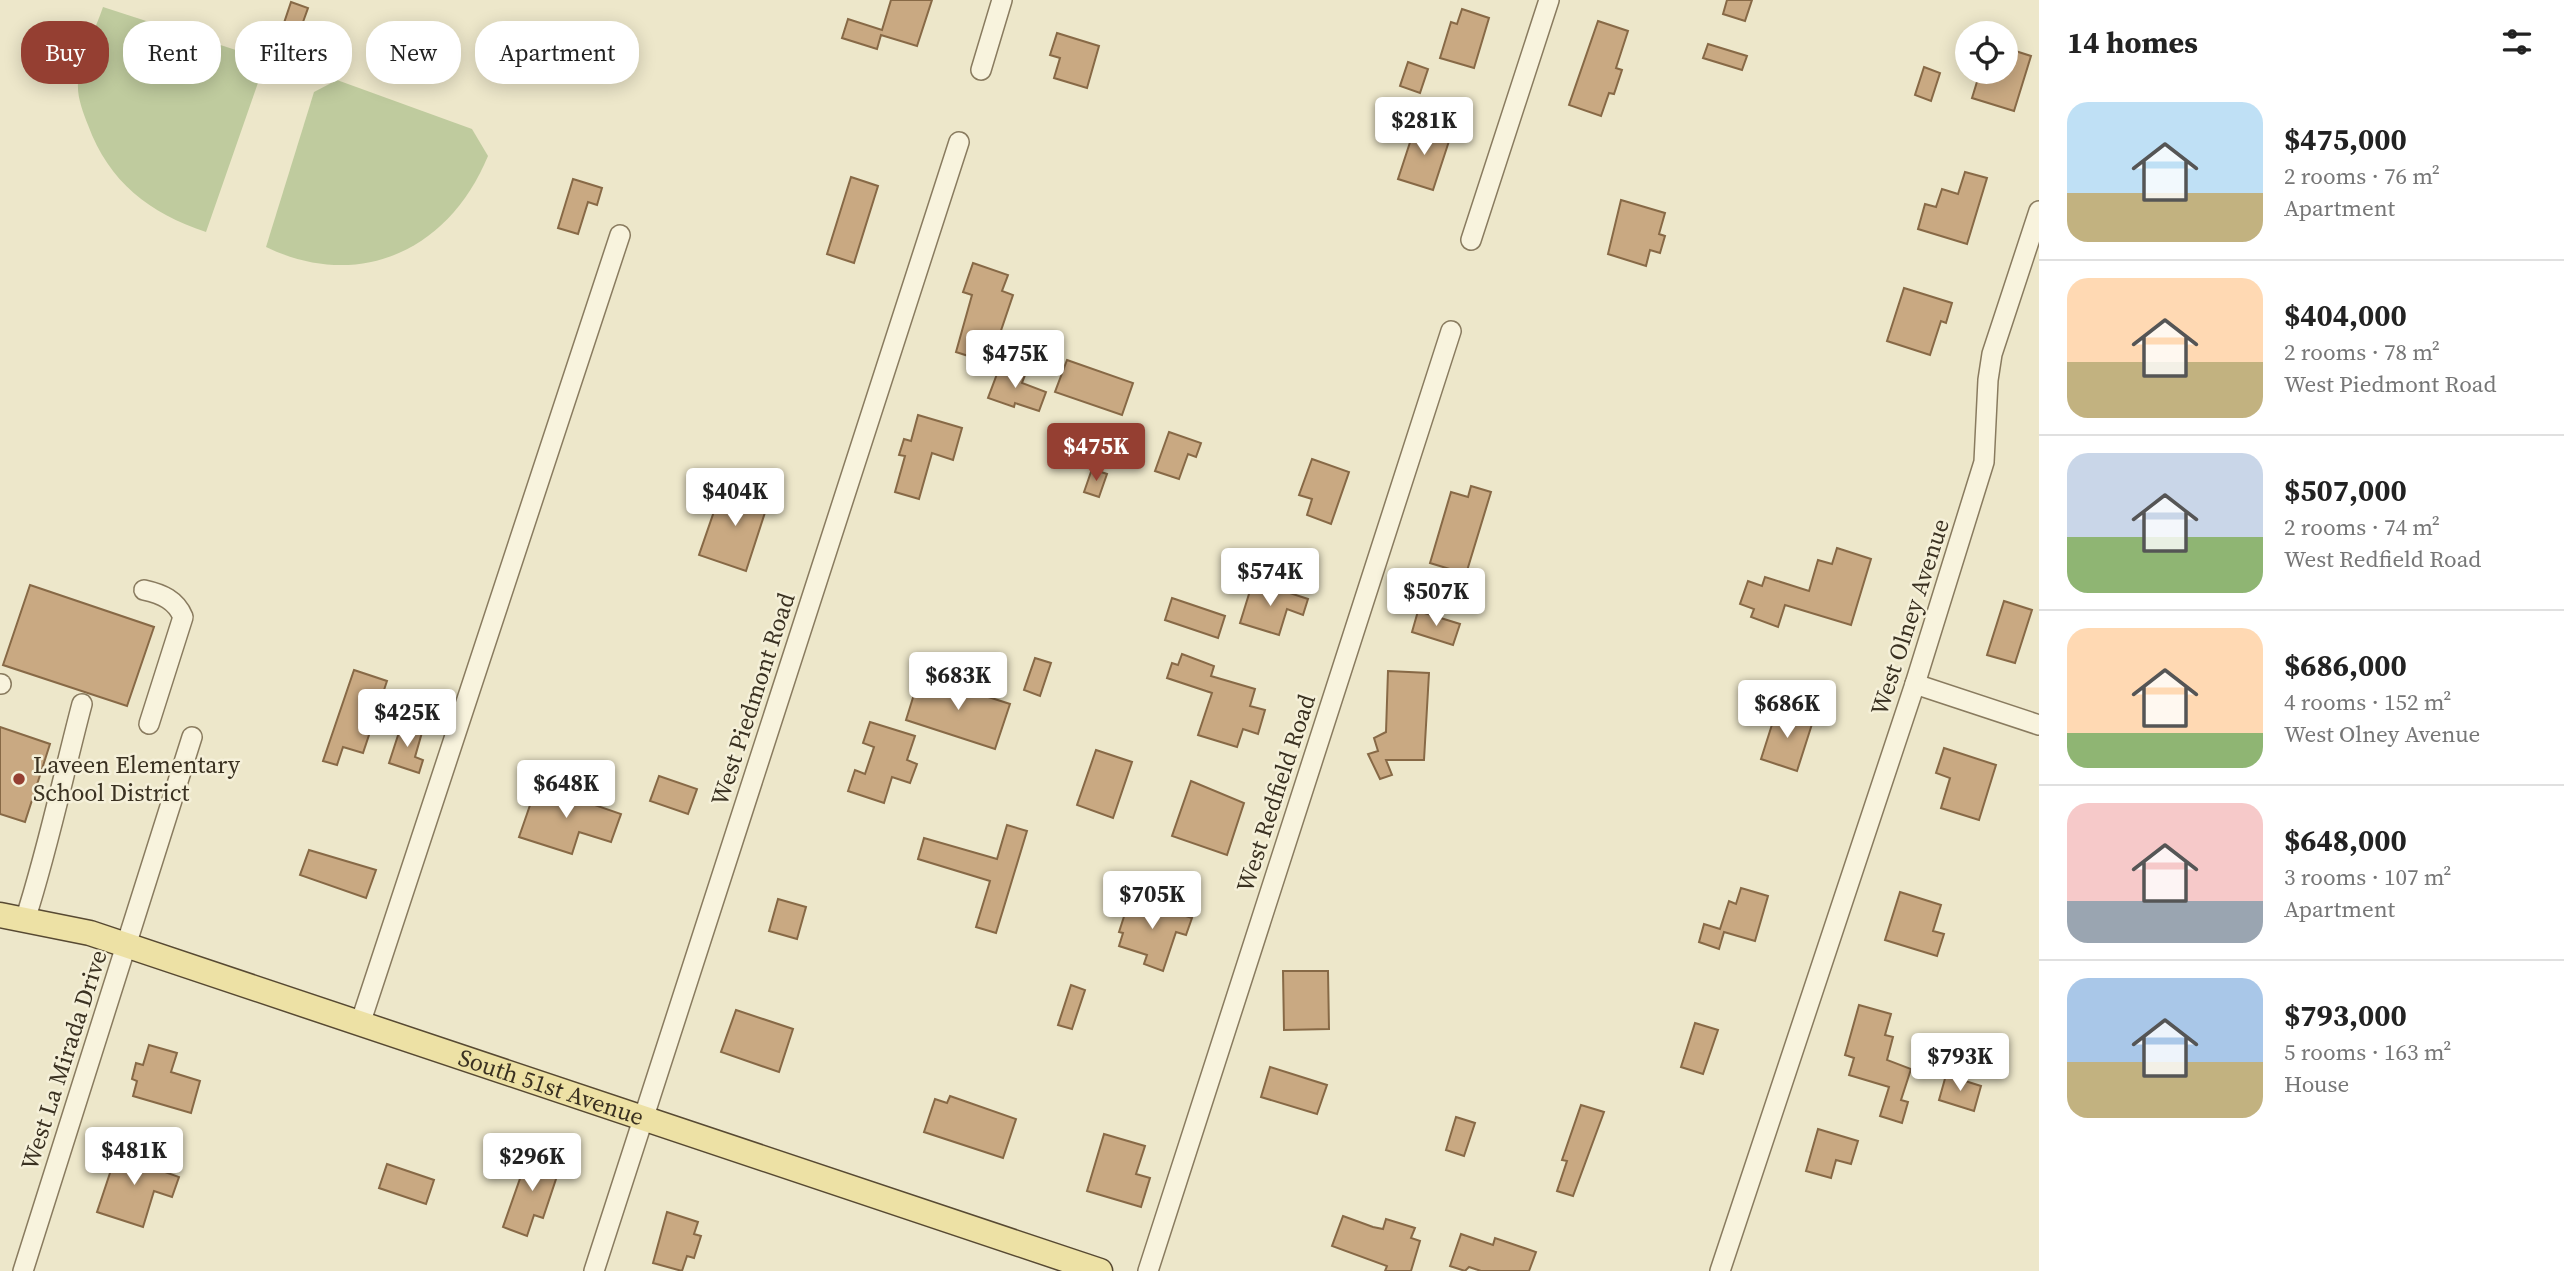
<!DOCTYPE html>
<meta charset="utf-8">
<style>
:root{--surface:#fff;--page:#f6f6f6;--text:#222;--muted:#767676;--line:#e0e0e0;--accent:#953f32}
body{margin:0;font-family:"Source Serif 4",serif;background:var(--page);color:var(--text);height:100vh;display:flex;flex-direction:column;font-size:26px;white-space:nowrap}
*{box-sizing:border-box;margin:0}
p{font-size:23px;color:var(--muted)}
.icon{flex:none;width:38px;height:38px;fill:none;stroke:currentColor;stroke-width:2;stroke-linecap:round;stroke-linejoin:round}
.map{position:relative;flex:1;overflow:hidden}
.sheet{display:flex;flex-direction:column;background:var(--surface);width:525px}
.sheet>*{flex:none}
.hud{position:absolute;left:21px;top:21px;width:665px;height:63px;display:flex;gap:14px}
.fabs{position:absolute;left:1955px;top:21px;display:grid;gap:14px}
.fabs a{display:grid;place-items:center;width:63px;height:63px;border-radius:50%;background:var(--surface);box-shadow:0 4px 18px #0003;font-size:35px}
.price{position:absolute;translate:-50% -60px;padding:0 16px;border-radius:7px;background:#fff;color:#222;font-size:23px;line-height:46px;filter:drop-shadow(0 2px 4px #0008)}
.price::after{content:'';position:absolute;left:50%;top:42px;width:21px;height:16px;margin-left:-10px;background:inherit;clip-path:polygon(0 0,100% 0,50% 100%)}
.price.selected{background:var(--accent);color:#fff}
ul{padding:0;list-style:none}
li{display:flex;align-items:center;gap:21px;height:175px;padding:0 28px}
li+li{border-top:2px solid var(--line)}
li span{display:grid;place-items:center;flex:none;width:196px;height:140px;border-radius:21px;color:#555}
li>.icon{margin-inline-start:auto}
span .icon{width:84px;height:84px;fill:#fffc;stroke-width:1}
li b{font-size:30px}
h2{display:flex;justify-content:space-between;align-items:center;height:84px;padding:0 28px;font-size:30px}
.tag{padding:0 24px;border-radius:28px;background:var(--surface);box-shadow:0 4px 18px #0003;font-size:24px;line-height:63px}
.tag.selected{background:var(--accent);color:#fff}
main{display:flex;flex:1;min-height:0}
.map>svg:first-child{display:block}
.green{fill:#bfcb9e}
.building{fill:#c9a982;stroke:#876946;stroke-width:2}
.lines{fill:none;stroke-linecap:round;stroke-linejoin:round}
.minor-casing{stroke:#897b5f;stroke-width:22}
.major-casing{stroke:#574932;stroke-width:27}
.minor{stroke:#f8f3dd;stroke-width:19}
.major{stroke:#ede1a5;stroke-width:24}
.poi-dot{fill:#953f32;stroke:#f5f0d9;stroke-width:2.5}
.labels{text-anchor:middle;stroke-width:5;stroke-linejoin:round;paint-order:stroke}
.street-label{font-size:24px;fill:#3a3121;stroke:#f5f0d9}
.poi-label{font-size:24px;fill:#3a3121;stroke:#f5f0d9;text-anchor:start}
</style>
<main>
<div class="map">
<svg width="2039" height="1271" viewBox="0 0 2039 1271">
<rect width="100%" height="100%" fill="#ede7ca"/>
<!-- green -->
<g class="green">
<path d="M103 7 242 52 260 77 206 232C149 213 109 182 88 125 83 112 77 97 78 83 79 62 96 28 103 7Z"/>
<path d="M337 80 472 129 488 156C449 250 360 292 266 247L314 92Z"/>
</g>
<!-- building -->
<g class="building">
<path d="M891 0H932L917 46 881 35 877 49 842 38 848 19 882 30Z"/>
<path d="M1727 0H1752L1745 21 1723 14Z"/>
<path d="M291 2 308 8 303 22 309 24 304 40 281 32Z"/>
<path d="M1462 9 1489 18 1474 68 1440 58 1451 22 1457 24Z"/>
<path d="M1598 21 1628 31 1616 68 1622 70 1614 94 1609 93 1601 116 1569 105Z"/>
<path d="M1057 33 1099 46 1087 88 1054 78 1060 58 1050 55Z"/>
<path d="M1708 44 1747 56 1742 70 1703 58Z"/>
<path d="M2006 48 2031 56 2014 111 1972 98 1980 72H2006Z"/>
<path d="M1408 62 1428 69 1420 93 1400 86Z"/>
<path d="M1924 67 1940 73 1931 101 1915 95Z"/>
<path d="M1416 124 1451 135 1433 190 1398 179Z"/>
<path d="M1965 172 1987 178 1967 244 1918 229 1925 204 1936 207 1942 189 1958 194Z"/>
<path d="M851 177 878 186 854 263 827 254Z"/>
<path d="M573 179 602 188 597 205 588 202 578 234 558 228Z"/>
<path d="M1621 200 1665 213 1659 234 1665 236 1660 253 1650 250 1646 266 1608 254Z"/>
<path d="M973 263 1008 275 1002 291 1013 295 990 363 956 352 972 295 963 292Z"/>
<path d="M1904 288 1952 303 1946 323 1941 321 1930 355 1887 341Z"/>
<path d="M1067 360 1133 383 1122 415 1055 392Z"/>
<path d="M1000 366 1025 375 1022 383 1046 392 1039 411 1015 403 1014 407 988 398Z"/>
<path d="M918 415 962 428 953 460 932 453 919 499 895 492 905 456 899 455 904 439 911 441Z"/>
<path d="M1169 432 1201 443 1196 457 1188 454 1179 479 1155 471Z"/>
<path d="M1312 459 1349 472 1331 524 1307 515 1312 499 1299 495Z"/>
<path d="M1092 469 1107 474 1099 497 1084 492Z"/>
<path d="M736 485 770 497 746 571 699 555 720 494 732 497Z"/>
<path d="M1471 486 1491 492 1466 574 1430 563 1451 492 1468 497Z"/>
<path d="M1837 548 1871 559 1851 625 1785 605 1778 627 1751 617 1754 609 1740 604 1748 581 1762 586 1765 577 1809 591 1818 560 1832 564Z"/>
<path d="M1253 581 1308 599 1303 615 1287 609 1279 635 1240 623Z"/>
<path d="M30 585 154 627 127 706 3 665Z"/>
<path d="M1172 598 1225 616 1218 638 1165 620Z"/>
<path d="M2004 601 2032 610 2015 663 1987 655Z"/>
<path d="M1418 611 1460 624 1453 645 1412 632Z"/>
<path d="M1182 654 1214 666 1211 676 1255 689 1250 706 1265 710 1258 734 1243 729 1237 747 1198 735 1212 693 1167 678 1172 663 1178 665Z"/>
<path d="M1035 658 1051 663 1040 696 1024 690Z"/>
<path d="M354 670 387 681 363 753 343 747 337 765 323 761Z"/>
<path d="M1388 671 1429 673 1424 760H1386L1392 775 1380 779 1368 754 1378 751 1374 738 1386 732Z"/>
<path d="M920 675 1010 704 995 749 906 720Z"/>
<path d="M1777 709 1813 721 1797 771 1761 759Z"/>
<path d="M870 722 915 736 907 760 917 764 910 783 892 777 884 803 848 791 855 770 865 774 874 747 863 743Z"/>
<path d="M402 723 423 729 415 757 423 760 419 773 389 763Z"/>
<path d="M0 727 50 744 25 822 0 814Z"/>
<path d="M1944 748 1996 765 1979 820 1941 808 1950 778 1936 773Z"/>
<path d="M1096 750 1132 762 1113 818 1077 805Z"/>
<path d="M659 776 697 789 688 814 650 801Z"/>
<path d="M1191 781 1244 803 1227 855 1172 836Z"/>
<path d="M537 785 621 814 611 842 579 832 572 854 519 837Z"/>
<path d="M1007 825 1027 831 996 933 976 927 990 881 918 859 924 838 997 859Z"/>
<path d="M309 850 376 870 366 898 300 875Z"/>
<path d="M1741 888 1768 896 1755 941 1724 932 1719 949 1699 942 1704 924 1720 929 1729 901 1736 904Z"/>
<path d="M1900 892 1941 905 1933 931 1944 934 1937 956 1885 940Z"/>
<path d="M1130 898 1192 918 1186 935 1176 932 1163 971 1144 964 1147 955 1119 946 1123 933 1119 932Z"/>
<path d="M778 899 806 907 797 939 769 931Z"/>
<path d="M1283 971H1328L1329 1029 1284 1030Z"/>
<path d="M1071 985 1085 990 1072 1029 1058 1025Z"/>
<path d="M1859 1005 1891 1014 1885 1035 1893 1037 1887 1060 1911 1069 1901 1100 1908 1102 1902 1123 1880 1116 1889 1087 1849 1075 1854 1058 1845 1055Z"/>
<path d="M736 1010 793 1029 779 1072 721 1052Z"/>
<path d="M1695 1023 1718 1030 1703 1074 1681 1067Z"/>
<path d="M149 1045 177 1053 171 1072 200 1081 191 1113 133 1096 137 1081 132 1079 136 1063 143 1065Z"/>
<path d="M1270 1067 1327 1085 1317 1114 1261 1097Z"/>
<path d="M1946 1075 1981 1086 1974 1111 1939 1100Z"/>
<path d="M950 1096 1016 1119 1003 1158 924 1132 935 1099 947 1103Z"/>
<path d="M1581 1105 1604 1112 1573 1196 1557 1191 1567 1161 1562 1160Z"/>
<path d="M1456 1117 1475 1123 1464 1156 1446 1150Z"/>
<path d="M1818 1129 1858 1141 1851 1164 1836 1160 1831 1178 1806 1171Z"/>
<path d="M1104 1134 1145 1146 1136 1174 1150 1178 1141 1207 1087 1191Z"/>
<path d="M119 1146 155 1158 151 1167 179 1177 172 1197 154 1191 143 1227 97 1212Z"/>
<path d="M529 1153 561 1164 543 1218 534 1215 527 1236 503 1227Z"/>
<path d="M387 1164 434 1180 426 1204 379 1188Z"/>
<path d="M667 1212 698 1222 694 1234 701 1236 694 1258 687 1256 682 1271 653 1263Z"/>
<path d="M1343 1216 1373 1227 1383 1229 1386 1219 1415 1228 1411 1238 1420 1241 1411 1271H1385L1387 1266 1332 1246Z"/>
<path d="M1461 1234 1493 1245 1495 1238 1536 1252 1529 1271H1481L1469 1267 1465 1271 1450 1266Z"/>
</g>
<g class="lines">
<defs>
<g id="minor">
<path d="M981 70 1002 0"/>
<path d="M1471 240 1549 0"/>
<path d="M144 590C162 594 176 600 183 617L149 724"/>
<path d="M0 684H1"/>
<path d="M1915 684 2039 725"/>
<path d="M25 920C48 849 63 776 82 704"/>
<path d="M360 1024 620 235"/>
<path d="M23 1271 192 737"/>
<path d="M594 1271 959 142"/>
<path d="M1148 1271 1451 331"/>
<path d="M1720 1271 1915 684 1984 462 1988 380 1992 354 2039 211"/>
</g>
<g id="major">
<path id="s1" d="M0 915 90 933 1100 1271"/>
</g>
</defs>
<!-- minor casing -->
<use href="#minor" class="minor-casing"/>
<!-- major casing -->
<use href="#major" class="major-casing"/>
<!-- minor -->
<use href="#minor" class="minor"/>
<!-- major -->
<use href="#major" class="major"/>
</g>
<!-- markers -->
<circle class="poi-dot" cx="19" cy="779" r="7"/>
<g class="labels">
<!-- street labels -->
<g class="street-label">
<text transform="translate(1910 617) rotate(-72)" y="8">West Olney Avenue</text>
<text transform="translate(753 699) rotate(-72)" y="8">West Piedmont Road</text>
<text transform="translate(1276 793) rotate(-72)" y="8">West Redfield Road</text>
<text transform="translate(64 1060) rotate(-72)" y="8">West La Mirada Drive</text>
<text dy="8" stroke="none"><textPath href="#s1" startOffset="578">South 51st Avenue</textPath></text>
</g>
<!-- poi labels -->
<g class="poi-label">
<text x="33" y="773">Laveen Elementary<tspan x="33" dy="28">School District</tspan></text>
</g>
</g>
</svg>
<div class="fabs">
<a><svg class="icon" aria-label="locate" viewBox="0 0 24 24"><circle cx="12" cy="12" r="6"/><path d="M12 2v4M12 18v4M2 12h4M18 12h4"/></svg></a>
</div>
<b class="price" style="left:1424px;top:157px">$281K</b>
<b class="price" style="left:1015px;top:390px">$475K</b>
<b class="price selected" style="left:1096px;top:483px">$475K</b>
<b class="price" style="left:735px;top:528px">$404K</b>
<b class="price" style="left:1270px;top:608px">$574K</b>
<b class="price" style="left:1436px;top:628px">$507K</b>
<b class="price" style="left:958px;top:712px">$683K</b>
<b class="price" style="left:1787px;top:740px">$686K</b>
<b class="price" style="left:407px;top:749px">$425K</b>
<b class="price" style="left:566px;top:820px">$648K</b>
<b class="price" style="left:1152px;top:931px">$705K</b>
<b class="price" style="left:1960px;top:1093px">$793K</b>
<b class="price" style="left:134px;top:1187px">$481K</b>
<b class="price" style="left:532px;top:1193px">$296K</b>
<div class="hud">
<a class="tag selected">Buy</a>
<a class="tag">Rent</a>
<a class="tag">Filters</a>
<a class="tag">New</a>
<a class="tag">Apartment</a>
</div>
</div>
<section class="sheet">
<h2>14 homes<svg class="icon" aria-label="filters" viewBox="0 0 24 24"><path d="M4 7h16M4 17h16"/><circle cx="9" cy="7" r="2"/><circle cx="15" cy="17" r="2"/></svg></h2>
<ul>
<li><span style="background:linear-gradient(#bfe0f5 65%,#c2b280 0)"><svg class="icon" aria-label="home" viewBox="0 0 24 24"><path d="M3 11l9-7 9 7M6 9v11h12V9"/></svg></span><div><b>$475,000</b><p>2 rooms · 76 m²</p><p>Apartment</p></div></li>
<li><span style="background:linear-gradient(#ffd9b3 60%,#c2b280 0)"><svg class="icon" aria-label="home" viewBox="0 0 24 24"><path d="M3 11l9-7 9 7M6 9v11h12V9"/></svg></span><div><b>$404,000</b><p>2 rooms · 78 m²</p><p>West Piedmont Road</p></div></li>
<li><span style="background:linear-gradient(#c9d6e8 60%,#8fb573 0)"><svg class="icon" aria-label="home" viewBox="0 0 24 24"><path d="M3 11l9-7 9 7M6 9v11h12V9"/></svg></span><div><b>$507,000</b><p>2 rooms · 74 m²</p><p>West Redfield Road</p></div></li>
<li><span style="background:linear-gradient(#ffd9b3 75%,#8fb573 0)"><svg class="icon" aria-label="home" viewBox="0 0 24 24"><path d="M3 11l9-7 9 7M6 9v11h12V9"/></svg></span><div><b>$686,000</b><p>4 rooms · 152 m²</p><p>West Olney Avenue</p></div></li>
<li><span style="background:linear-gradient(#f6c9c9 70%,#9aa5b1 0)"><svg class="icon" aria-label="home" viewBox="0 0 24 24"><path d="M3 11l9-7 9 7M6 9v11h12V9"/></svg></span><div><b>$648,000</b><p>3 rooms · 107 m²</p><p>Apartment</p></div></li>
<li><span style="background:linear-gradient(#a9c7e8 60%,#c2b280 0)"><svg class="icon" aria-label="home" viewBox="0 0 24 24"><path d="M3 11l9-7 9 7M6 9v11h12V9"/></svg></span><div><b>$793,000</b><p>5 rooms · 163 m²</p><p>House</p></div></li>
</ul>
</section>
</main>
